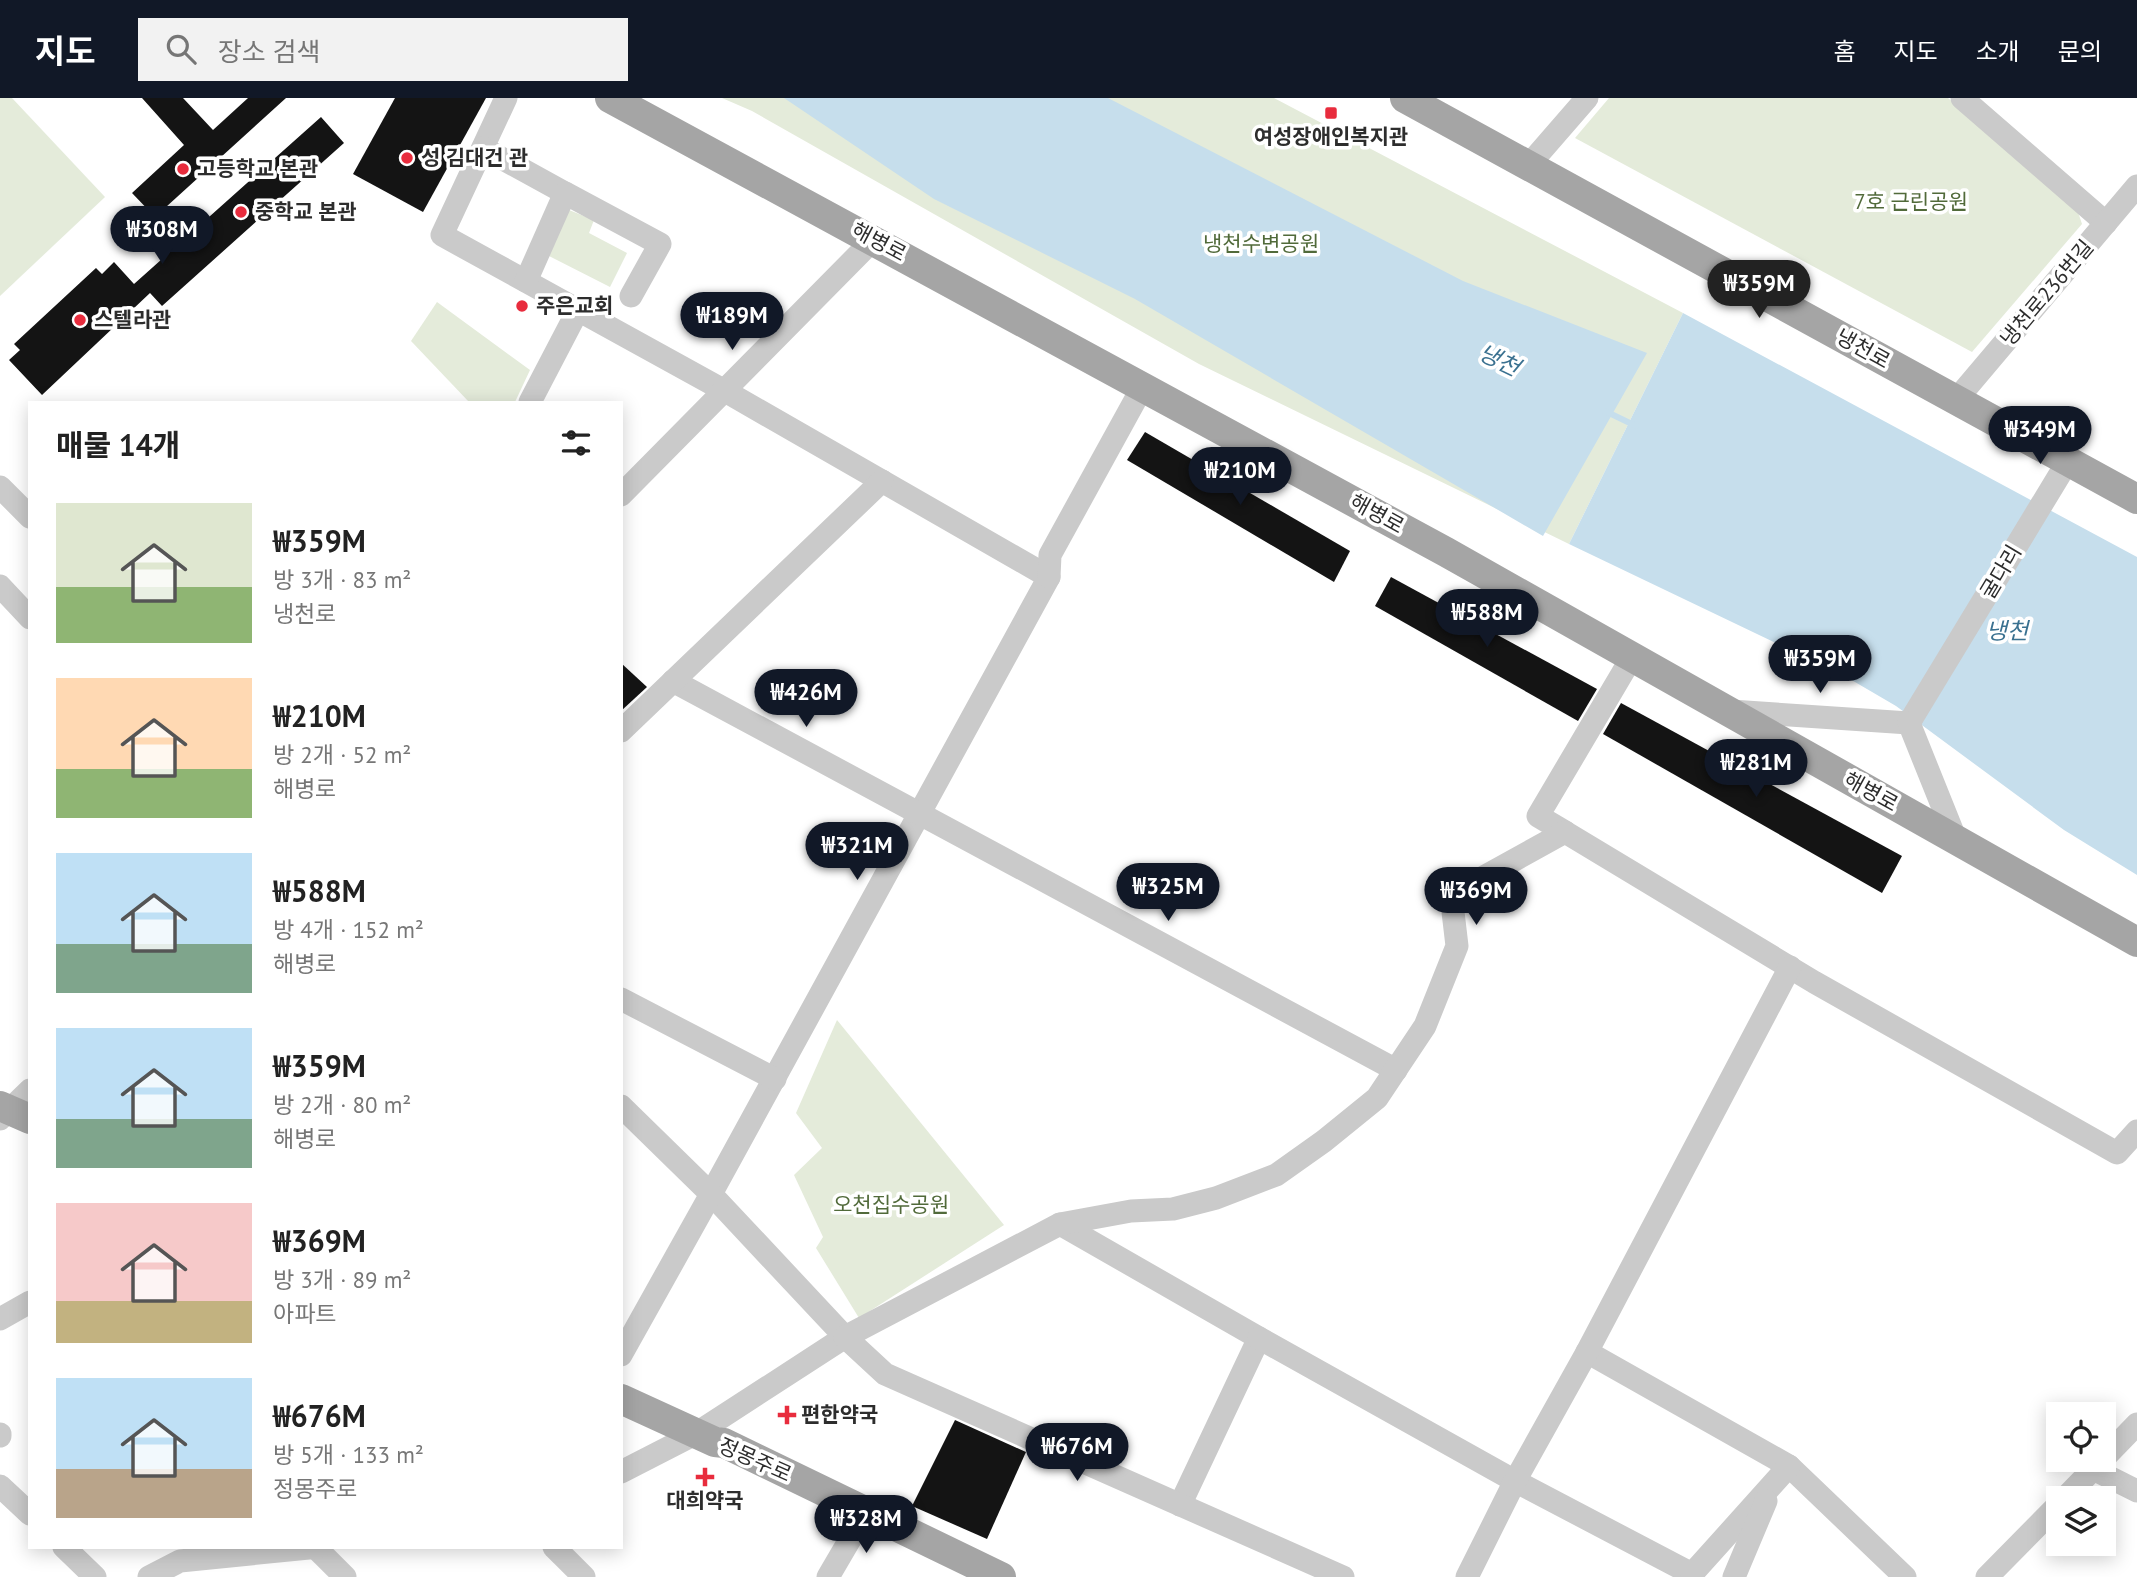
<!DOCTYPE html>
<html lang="ko">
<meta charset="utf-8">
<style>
:root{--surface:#fff;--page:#f2f2f2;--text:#222;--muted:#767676;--accent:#111827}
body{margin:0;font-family:"PT Sans","Noto Sans KR",sans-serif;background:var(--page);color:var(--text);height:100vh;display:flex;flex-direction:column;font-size:26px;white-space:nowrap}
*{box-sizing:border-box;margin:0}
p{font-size:23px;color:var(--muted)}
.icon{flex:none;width:38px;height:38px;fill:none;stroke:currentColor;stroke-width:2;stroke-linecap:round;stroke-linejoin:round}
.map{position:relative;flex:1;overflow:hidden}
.drawer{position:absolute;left:28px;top:303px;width:595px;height:1148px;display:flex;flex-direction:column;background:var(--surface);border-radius:0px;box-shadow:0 4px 18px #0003}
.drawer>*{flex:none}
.controls{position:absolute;left:2046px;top:1304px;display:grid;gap:14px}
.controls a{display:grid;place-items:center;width:70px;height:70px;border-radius:0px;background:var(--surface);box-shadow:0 4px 18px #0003;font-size:35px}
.price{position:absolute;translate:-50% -60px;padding:0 16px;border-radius:24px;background:var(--accent);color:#fff;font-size:23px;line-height:46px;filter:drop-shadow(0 2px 4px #0008)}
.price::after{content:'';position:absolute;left:50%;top:42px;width:21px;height:16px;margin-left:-10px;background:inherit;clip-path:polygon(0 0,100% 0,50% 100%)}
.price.on{background:#222;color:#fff}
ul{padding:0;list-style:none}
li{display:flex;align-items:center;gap:21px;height:175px;padding:0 28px}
li span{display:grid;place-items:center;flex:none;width:196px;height:140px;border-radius:0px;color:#555}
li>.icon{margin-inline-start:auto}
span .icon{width:84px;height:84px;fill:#fffc;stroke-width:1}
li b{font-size:30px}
h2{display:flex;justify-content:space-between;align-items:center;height:84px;padding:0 28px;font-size:30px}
header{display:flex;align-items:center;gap:42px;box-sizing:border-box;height:98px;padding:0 35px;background:var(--accent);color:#fff}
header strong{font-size:33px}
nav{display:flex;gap:38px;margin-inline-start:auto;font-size:24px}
.search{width:490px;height:63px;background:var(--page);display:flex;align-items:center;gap:18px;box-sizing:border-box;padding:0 24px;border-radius:0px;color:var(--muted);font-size:26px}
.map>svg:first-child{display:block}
.green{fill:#e4ebda}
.water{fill:#c6deec}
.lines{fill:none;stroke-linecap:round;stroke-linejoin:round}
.stream{stroke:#c6deec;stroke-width:6}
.building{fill:#141414}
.minor{stroke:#cacaca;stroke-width:23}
.major{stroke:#a5a5a5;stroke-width:30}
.poi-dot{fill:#e82c3d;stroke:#fff;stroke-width:2.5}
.labels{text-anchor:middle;stroke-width:7;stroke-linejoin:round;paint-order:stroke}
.poi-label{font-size:21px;font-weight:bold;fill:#2d2d2d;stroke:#fff;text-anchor:start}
.park-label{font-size:21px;fill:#516a3a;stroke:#fff}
.street-label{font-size:21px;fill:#2d2d2d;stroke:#fff}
.water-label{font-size:23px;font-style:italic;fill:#3a7190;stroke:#fff}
</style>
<header>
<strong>지도</strong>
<div class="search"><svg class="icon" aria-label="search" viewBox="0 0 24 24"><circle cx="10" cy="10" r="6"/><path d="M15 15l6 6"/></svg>장소 검색</div>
<nav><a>홈</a><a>지도</a><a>소개</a><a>문의</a></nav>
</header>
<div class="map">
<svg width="2137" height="1479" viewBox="0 0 2137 1479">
<rect width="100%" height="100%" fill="#fff"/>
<!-- green -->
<g class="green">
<path d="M0 0H12L105 99 0 198Z"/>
<path d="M722 0H1274L1683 215 1569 446 1199 266 752 13Z"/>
<path d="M1609 0H1948L2077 111 2082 126 1972 254 1575 40Z"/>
<path d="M569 112 594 122 589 135 627 155 610 189 549 158Z"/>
<path d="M437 204 530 272 515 304H469L411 243Z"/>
<path d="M837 922 1004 1127 859 1220 816 1150 823 1139 794 1077 822 1050 796 1015Z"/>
</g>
<!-- water -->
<g class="water">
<path d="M784 0H1108L1463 183 1647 255 1543 438 1135 201 934 101Z"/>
<path d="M1683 215 2137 459V777L2064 732 1896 608 1843 577 1569 446Z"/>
</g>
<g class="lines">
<!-- stream -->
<path class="stream" d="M1605 313 1636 328"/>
</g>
<!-- building -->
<g class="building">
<path d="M142 0H183L213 32 248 0H286L155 119 132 95 184 47Z"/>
<path d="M395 0H486L423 114 353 76Z"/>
<path d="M321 19 344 45 162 208 150 195 42 297 9 262 20 252 14 246 96 170 102 176 114 164 134 186Z"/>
<path d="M1145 334 1350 453 1334 484 1127 362Z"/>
<path d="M1391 479 1597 591 1578 623 1375 508Z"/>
<path d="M621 565 647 589 621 613Z"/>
<path d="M1621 605 1902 758 1882 795 1603 636Z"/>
<path d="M955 1322 1026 1354 987 1441 912 1408Z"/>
</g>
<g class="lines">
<!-- minor -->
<g class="minor">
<path d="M506 0 442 137 725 293 1049 479 711 1096 845 1239 697 1335 621 1374"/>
<path d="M1962 0 2106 125"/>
<path d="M483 50 565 95"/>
<path d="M1528 68 1587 0"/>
<path d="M526 183 565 95 660 146 631 198"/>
<path d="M1956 302 2137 88"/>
<path d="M530 304 578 212"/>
<path d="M0 389 30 419"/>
<path d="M621 397 874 141"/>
<path d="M1049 479 1050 457 1143 288"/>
<path d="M0 488 30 520"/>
<path d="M673 583 1396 972"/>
<path d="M1731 613 1909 625"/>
<path d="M1909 625 2068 363"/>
<path d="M1909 625 1956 742"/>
<path d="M621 633 882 383"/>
<path d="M1565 734 1538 718 1632 559"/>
<path d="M621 901 775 981"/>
<path d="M621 1008 711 1096 621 1257"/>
<path d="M0 1021 30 992"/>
<path d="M1060 1126 1259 1240 1180 1407"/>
<path d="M0 1221 30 1204"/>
<path d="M1259 1240 1515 1383 1692 1476 1689 1479"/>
<path d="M1587 1254 1789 1368 1905 1479"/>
<path d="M0 1336V1338"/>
<path d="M2104 1360 2137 1326"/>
<path d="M2093 1371 2137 1393"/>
<path d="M0 1388 30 1416"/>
<path d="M2065 1400 2102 1362"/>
<path d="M64 1449 95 1479"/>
<path d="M315 1449 345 1479"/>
<path d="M554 1449 584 1479"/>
<path d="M1692 1476 1789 1368"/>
<path d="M149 1479 180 1463 319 1449"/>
<path d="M828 1479 866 1414"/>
<path d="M1343 1479 885 1276 845 1239 1060 1126 1131 1113 1173 1111 1216 1100 1276 1077 1324 1043 1377 1000 1425 928 1457 848 1451 797 1565 734 1814 884 2117 1055 2137 1033"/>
<path d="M1467 1479 1515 1383 1587 1254 1790 869"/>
<path d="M1734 1479 1766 1403"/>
<path d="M1987 1479 2058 1407"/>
</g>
<!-- major -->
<g class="major">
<path d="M610 0 1446 454 2137 844"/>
<path d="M1405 0 2137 401"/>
<path d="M0 1008 30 1021"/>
<path d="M621 1301 715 1344 724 1345 1001 1479"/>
</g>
</g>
<!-- markers -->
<g class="poi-dot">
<rect x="1324" y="8" width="14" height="14" rx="3.5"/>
<circle cx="407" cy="60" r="7"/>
<circle cx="183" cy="71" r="7"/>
<circle cx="241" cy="114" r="7"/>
<circle cx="522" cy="208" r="7"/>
<circle cx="80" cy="222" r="7"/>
<path d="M783.5 1306.5h7v7h7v7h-7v7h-7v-7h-7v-7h7z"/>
<path d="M701.5 1368.5h7v7h7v7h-7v7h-7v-7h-7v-7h7z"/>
</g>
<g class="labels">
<!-- poi labels -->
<g class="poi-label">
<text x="1331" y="46" text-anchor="middle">여성장애인복지관</text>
<text x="421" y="67">성 김대건 관</text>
<text x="197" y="78">고등학교 본관</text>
<text x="255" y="121">중학교 본관</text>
<text x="536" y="215">주은교회</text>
<text x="94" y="229">스텔라관</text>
<text x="801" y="1324">편한약국</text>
<text x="705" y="1410" text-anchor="middle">대희약국</text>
</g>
<!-- park labels -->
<g class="park-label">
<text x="1911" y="111">7호 근린공원</text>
<text x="1261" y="153">냉천수변공원</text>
<text x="891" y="1114">오천집수공원</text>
</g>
<!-- street labels -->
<g class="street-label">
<text transform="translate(879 144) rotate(28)" y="7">해병로</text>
<text transform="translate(2047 195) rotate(-50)" y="7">냉천로236번길</text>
<text transform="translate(1863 251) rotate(29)" y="7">냉천로</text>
<text transform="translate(1377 416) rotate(29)" y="7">해병로</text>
<text transform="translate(2001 474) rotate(-59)" y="7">굴다리</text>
<text transform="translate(1871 694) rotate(29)" y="7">해병로</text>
<text transform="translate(755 1362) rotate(24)" y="7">정몽주로</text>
</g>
<!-- water labels -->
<g class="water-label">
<text transform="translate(1499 262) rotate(26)" y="8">냉천</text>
<text x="2007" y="541">냉천</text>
</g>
</g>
</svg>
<div class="controls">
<a><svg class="icon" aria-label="locate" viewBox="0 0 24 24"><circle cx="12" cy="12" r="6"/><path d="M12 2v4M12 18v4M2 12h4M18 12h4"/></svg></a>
<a><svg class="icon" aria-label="layers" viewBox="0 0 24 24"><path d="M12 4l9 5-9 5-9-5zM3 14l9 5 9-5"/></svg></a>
</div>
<b class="price" style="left:162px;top:168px">₩308M</b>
<b class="price on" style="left:1759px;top:222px">₩359M</b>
<b class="price" style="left:732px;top:254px">₩189M</b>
<b class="price" style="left:2040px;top:368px">₩349M</b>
<b class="price" style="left:1240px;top:409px">₩210M</b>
<b class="price" style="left:1487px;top:551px">₩588M</b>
<b class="price" style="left:1820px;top:597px">₩359M</b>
<b class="price" style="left:806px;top:631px">₩426M</b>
<b class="price" style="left:1756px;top:701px">₩281M</b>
<b class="price" style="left:857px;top:784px">₩321M</b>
<b class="price" style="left:1168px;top:825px">₩325M</b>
<b class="price" style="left:1476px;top:829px">₩369M</b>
<b class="price" style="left:1077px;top:1385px">₩676M</b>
<b class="price" style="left:866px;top:1457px">₩328M</b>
<section class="drawer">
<h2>매물 14개<svg class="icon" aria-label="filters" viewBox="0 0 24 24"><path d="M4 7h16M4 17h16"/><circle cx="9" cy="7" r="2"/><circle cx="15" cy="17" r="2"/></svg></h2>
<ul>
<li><span style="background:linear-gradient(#dfe7d0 60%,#8fb573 0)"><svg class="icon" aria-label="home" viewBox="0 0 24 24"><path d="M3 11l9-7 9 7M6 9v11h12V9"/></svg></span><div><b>₩359M</b><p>방 3개 · 83 m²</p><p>냉천로</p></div></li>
<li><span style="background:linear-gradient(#ffd9b3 65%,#8fb573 0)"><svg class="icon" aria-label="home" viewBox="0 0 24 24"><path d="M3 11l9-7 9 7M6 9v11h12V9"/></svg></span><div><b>₩210M</b><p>방 2개 · 52 m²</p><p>해병로</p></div></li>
<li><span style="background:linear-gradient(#bfe0f5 65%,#7fa58c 0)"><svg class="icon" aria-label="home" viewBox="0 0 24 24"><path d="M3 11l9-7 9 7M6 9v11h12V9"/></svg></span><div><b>₩588M</b><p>방 4개 · 152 m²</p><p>해병로</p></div></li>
<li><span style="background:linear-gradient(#bfe0f5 65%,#7fa58c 0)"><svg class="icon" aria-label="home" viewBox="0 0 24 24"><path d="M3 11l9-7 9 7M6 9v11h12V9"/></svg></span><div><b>₩359M</b><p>방 2개 · 80 m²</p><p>해병로</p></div></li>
<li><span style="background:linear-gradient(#f6c9c9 70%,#c2b280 0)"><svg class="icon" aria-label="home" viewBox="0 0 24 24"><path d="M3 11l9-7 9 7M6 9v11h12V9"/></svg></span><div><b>₩369M</b><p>방 3개 · 89 m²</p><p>아파트</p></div></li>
<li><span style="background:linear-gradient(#bfe0f5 65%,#b9a48a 0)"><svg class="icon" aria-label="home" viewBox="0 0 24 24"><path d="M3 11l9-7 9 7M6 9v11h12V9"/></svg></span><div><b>₩676M</b><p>방 5개 · 133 m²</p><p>정몽주로</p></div></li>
</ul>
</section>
</div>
